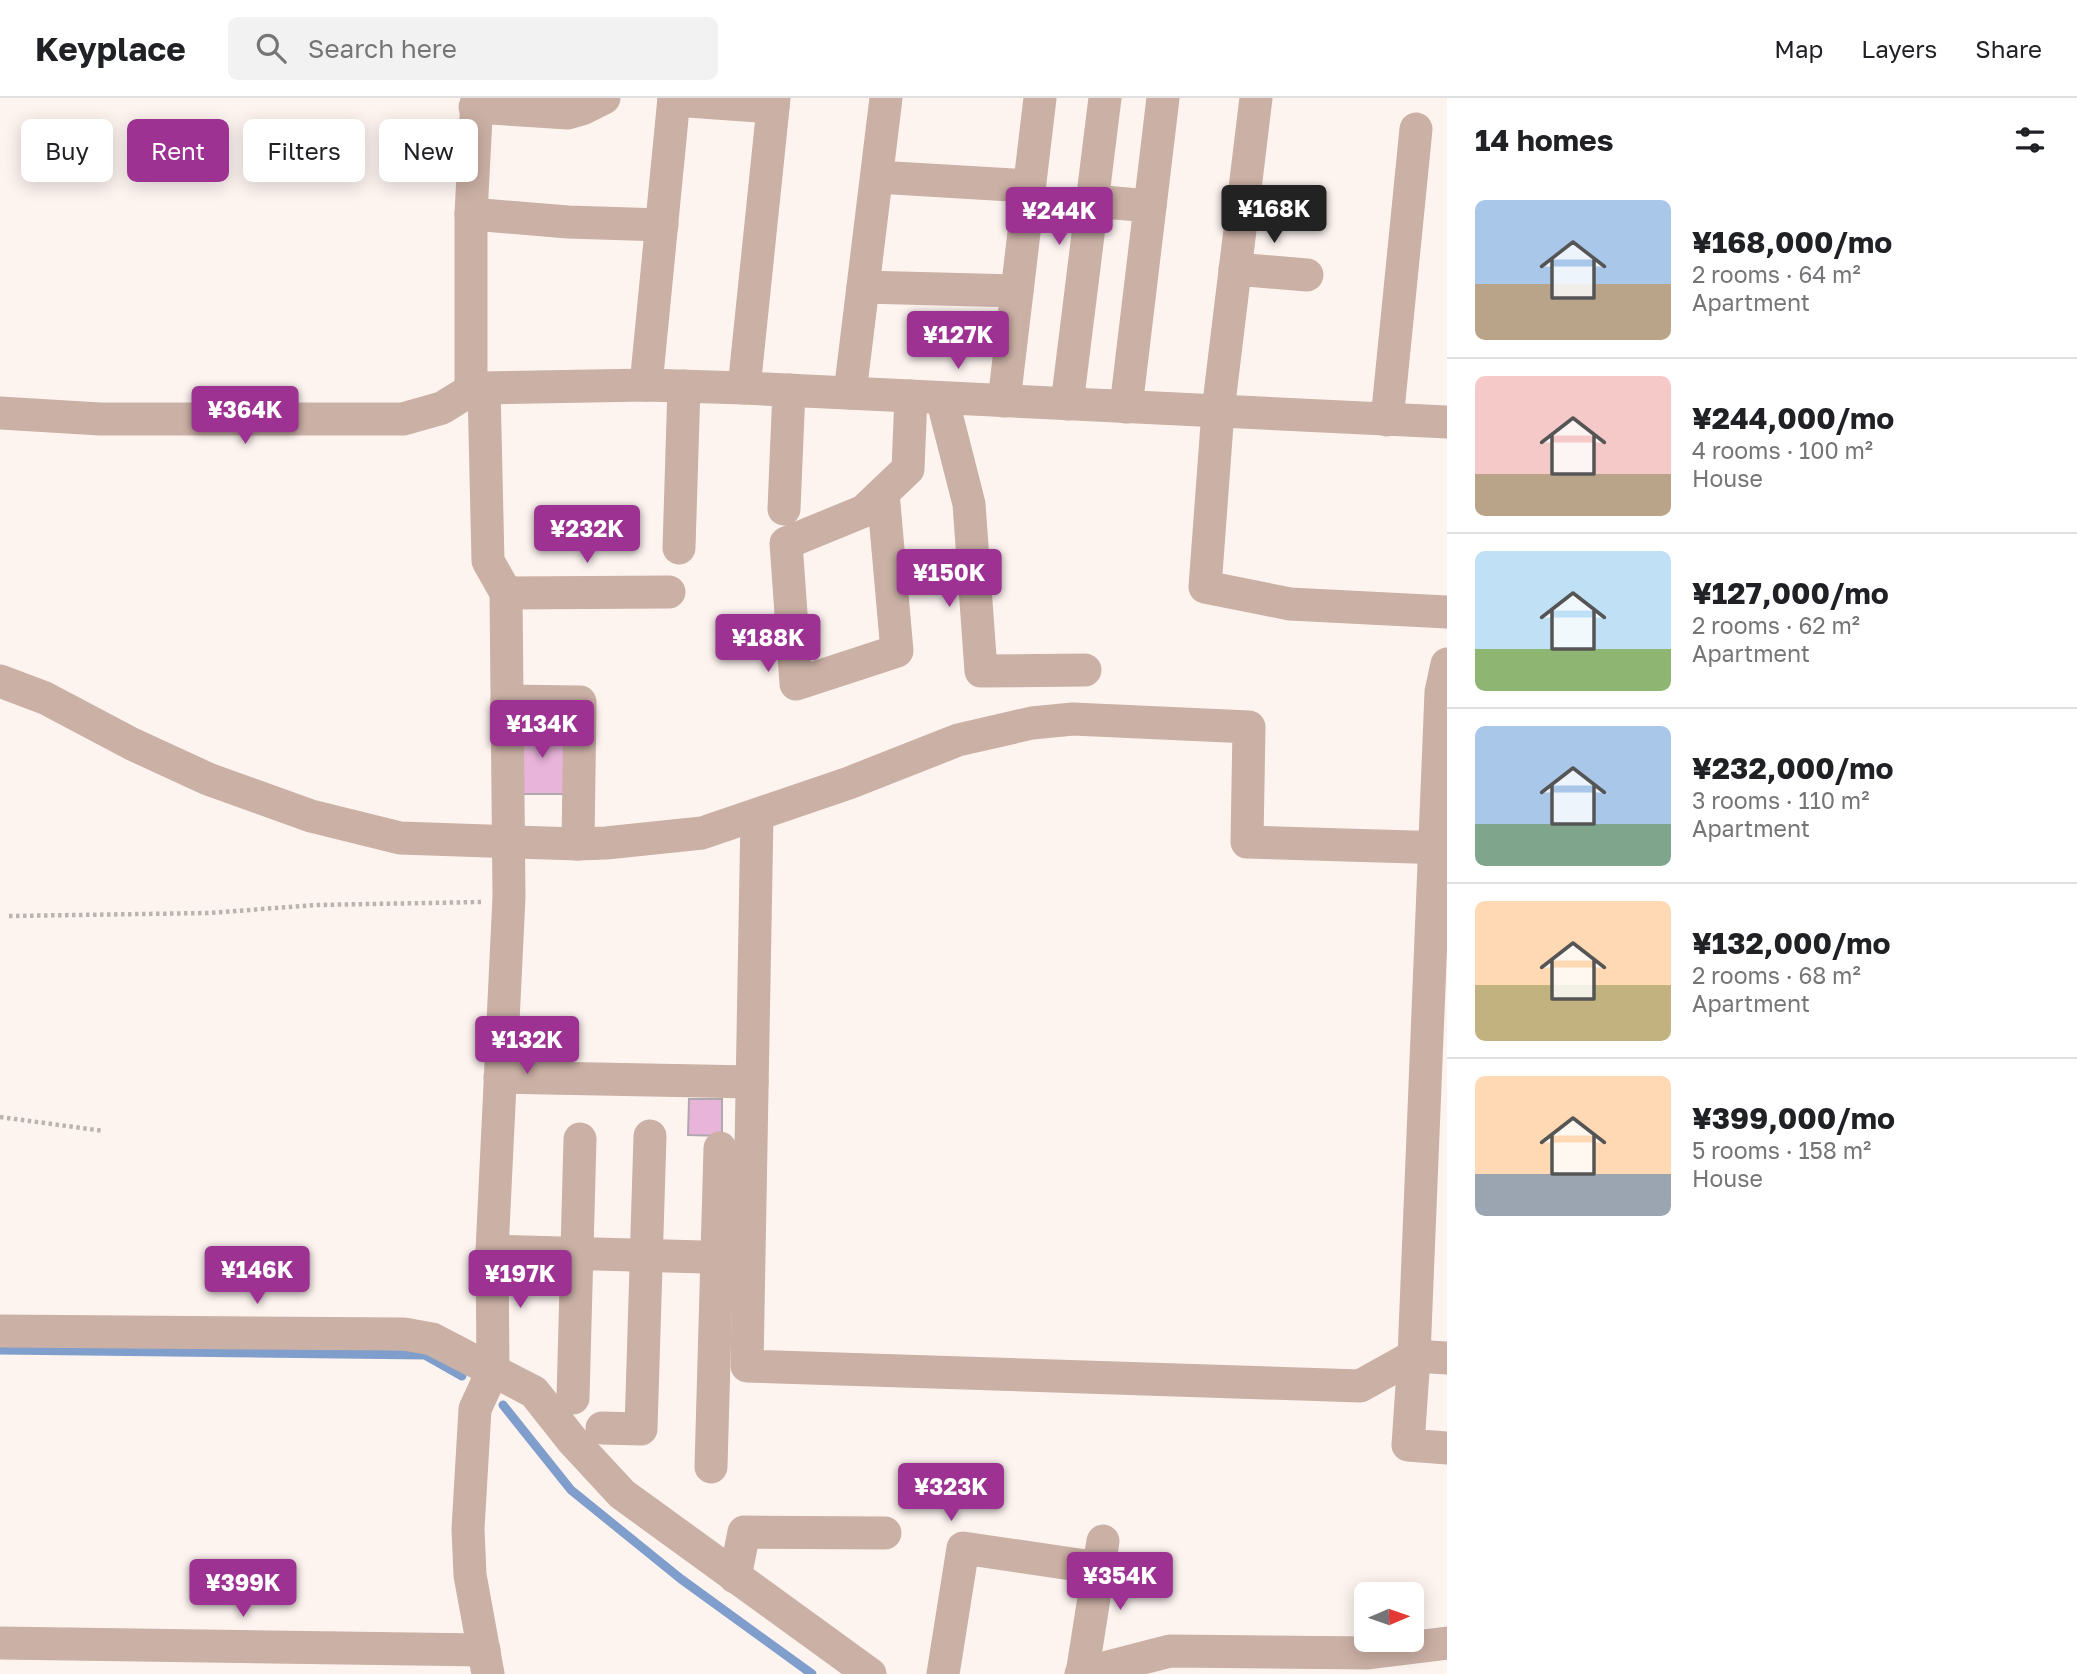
<!DOCTYPE html>
<meta charset="utf-8">
<style>
:root{--surface:#fff;--page:#f2f2f2;--text:#202124;--muted:#757577;--line:#e0e0e0;--accent:#9d3293}
body{margin:0;font-family:"Golos Text",sans-serif;background:var(--page);color:var(--text);height:100vh;display:flex;flex-direction:column;font-size:26px;white-space:nowrap}
*{box-sizing:border-box;margin:0}
p{font-size:23px;color:var(--muted)}
.icon{flex:none;width:38px;height:38px;fill:none;stroke:currentColor;stroke-width:2;stroke-linecap:round;stroke-linejoin:round}
.map{position:relative;flex:1;overflow:hidden}
.details{display:flex;flex-direction:column;background:var(--surface);width:630px}
.details>*{flex:none}
.top-card{position:absolute;left:21px;top:21px;width:665px;height:63px;display:flex;gap:14px}
.needle{width:46px;rotate:88deg}
.tools{position:absolute;left:1354px;top:1484px;display:grid;gap:14px}
.tools a{display:grid;place-items:center;width:70px;height:70px;border-radius:10px;background:var(--surface);box-shadow:0 4px 18px #0003;font-size:35px}
.price{position:absolute;translate:-50% -60px;padding:0 16px;border-radius:7px;background:var(--accent);color:#fff;font-size:23px;line-height:46px;filter:drop-shadow(0 2px 4px #0008)}
.price::after{content:'';position:absolute;left:50%;top:42px;width:21px;height:16px;margin-left:-10px;background:inherit;clip-path:polygon(0 0,100% 0,50% 100%)}
.price.on{background:#222;color:#fff}
ul{padding:0;list-style:none}
li{display:flex;align-items:center;gap:21px;height:175px;padding:0 28px}
li+li{border-top:2px solid var(--line)}
li span{display:grid;place-items:center;flex:none;width:196px;height:140px;border-radius:10px;color:#555}
li>.icon{margin-inline-start:auto}
span .icon{width:84px;height:84px;fill:#fffc;stroke-width:1}
li b{font-size:30px}
h2{display:flex;justify-content:space-between;align-items:center;height:84px;padding:0 28px;font-size:30px}
.pill{padding:0 24px;border-radius:10px;background:var(--surface);box-shadow:0 4px 18px #0003;font-size:24px;line-height:63px}
.pill.on{background:var(--accent);color:#fff}
header{display:flex;align-items:center;gap:42px;box-sizing:border-box;height:98px;padding:0 35px;background:var(--surface);border-bottom:2px solid var(--line)}
header strong{font-size:33px}
nav{display:flex;gap:38px;margin-inline-start:auto;font-size:24px}
.search{width:490px;height:63px;background:var(--page);display:flex;align-items:center;gap:18px;box-sizing:border-box;padding:0 24px;border-radius:10px;color:var(--muted);font-size:26px}
main{display:flex;flex:1;min-height:0}
.map>svg:first-child{display:block}
.lines{fill:none;stroke-linecap:round;stroke-linejoin:round}
.stream{stroke:#7f9ecc;stroke-width:9}
.building{fill:#e8b4d9;stroke:#afa8ad;stroke-width:2}
.path{stroke:#bab3af;stroke-width:4.5;stroke-dasharray:3.5 3.5;stroke-linecap:butt}
.minor{stroke:#cbb0a5;stroke-width:33}
</style>
<header>
<strong>Keyplace</strong>
<div class="search"><svg class="icon" aria-label="search" viewBox="0 0 24 24"><circle cx="10" cy="10" r="6"/><path d="M15 15l6 6"/></svg>Search here</div>
<nav><a>Map</a><a>Layers</a><a>Share</a></nav>
</header>
<main>
<div class="map">
<svg width="1447" height="1576" viewBox="0 0 1447 1576">
<rect width="100%" height="100%" fill="#fdf4f0"/>
<g class="lines">
<!-- stream -->
<g class="stream">
<path d="M0 1252 425 1257 462 1278"/>
<path d="M503 1307 571 1392 681 1481 812 1576"/>
</g>
</g>
<!-- building -->
<g class="building">
<rect x="520" y="628" width="44" height="68"/>
<path d="M689 1001H722V1038L688 1037Z"/>
</g>
<g class="lines">
<!-- path -->
<g class="path">
<path d="M9 818 208 815 317 807 481 804"/>
<path d="M0 1019 104 1033"/>
</g>
<!-- minor -->
<g class="minor">
<path d="M1256 0 1218 313 1205 489 1290 506 1447 514"/>
<path d="M674 2 773 9"/>
<path d="M475 9 568 15 582 11 604 0"/>
<path d="M877 79 1029 88"/>
<path d="M1092 103 1150 108"/>
<path d="M471 116 568 124 662 127"/>
<path d="M1235 171 1307 177"/>
<path d="M863 189 1017 193"/>
<path d="M646 287 674 0"/>
<path d="M484 290 488 463 506 495 509 799 492 1153 493 1272 475 1311 468 1431 470 1477 488 1576"/>
<path d="M744 290 774 0"/>
<path d="M471 292V116L477 0"/>
<path d="M850 295 886 0"/>
<path d="M942 300 969 406 981 573 1085 572"/>
<path d="M1004 303 1040 0"/>
<path d="M1067 306 1105 0"/>
<path d="M1126 309 1163 0"/>
<path d="M0 315 100 321H403L442 310 471 292 484 290 646 287 744 290 1447 324"/>
<path d="M1387 322 1416 31"/>
<path d="M883 395 897 553 796 586 786 445 864 413 908 371 911 298"/>
<path d="M784 411 789 292"/>
<path d="M679 450 684 288"/>
<path d="M506 495 669 494"/>
<path d="M1447 566 1441 594 1414 1258 1408 1347 1447 1350"/>
<path d="M0 583 45 600 132 646 208 681 311 718 400 740 578 746 606 745 702 735 849 685 958 642 1032 625 1073 621 1249 629 1247 744 1447 750"/>
<path d="M507 603 580 604 578 746"/>
<path d="M757 718 747 1268 1360 1288 1414 1258 1447 1260"/>
<path d="M500 979 752 984"/>
<path d="M492 1153 738 1160"/>
<path d="M0 1233 404 1236 432 1241 534 1294 572 1342 622 1396 870 1576"/>
<path d="M573 1300 580 1041"/>
<path d="M602 1330 641 1331 650 1038"/>
<path d="M711 1369 720 1050"/>
<path d="M735 1479 744 1434 885 1435"/>
<path d="M0 1545 484 1552"/>
<path d="M943 1576 963 1450 1099 1470"/>
<path d="M1081 1576 1170 1553 1368 1555 1447 1545"/>
<path d="M1082 1576 1103 1443"/>
</g>
</g>
</svg>
<div class="tools">
<a><svg class="needle" viewBox="-14 -14 28 28"><path d="M0-13l5 13h-10z" fill="#e53935"/><path d="M0 13l5-13h-10z" fill="#757577"/></svg></a>
</div>
<b class="price on" style="left:1274px;top:147px">¥168K</b>
<b class="price" style="left:1059px;top:149px">¥244K</b>
<b class="price" style="left:958px;top:273px">¥127K</b>
<b class="price" style="left:245px;top:348px">¥364K</b>
<b class="price" style="left:587px;top:467px">¥232K</b>
<b class="price" style="left:949px;top:511px">¥150K</b>
<b class="price" style="left:768px;top:576px">¥188K</b>
<b class="price" style="left:542px;top:662px">¥134K</b>
<b class="price" style="left:527px;top:978px">¥132K</b>
<b class="price" style="left:257px;top:1208px">¥146K</b>
<b class="price" style="left:520px;top:1212px">¥197K</b>
<b class="price" style="left:951px;top:1425px">¥323K</b>
<b class="price" style="left:1120px;top:1514px">¥354K</b>
<b class="price" style="left:243px;top:1521px">¥399K</b>
<div class="top-card">
<a class="pill">Buy</a>
<a class="pill on">Rent</a>
<a class="pill">Filters</a>
<a class="pill">New</a>
</div>
</div>
<section class="details">
<h2>14 homes<svg class="icon" aria-label="filters" viewBox="0 0 24 24"><path d="M4 7h16M4 17h16"/><circle cx="9" cy="7" r="2"/><circle cx="15" cy="17" r="2"/></svg></h2>
<ul>
<li><span style="background:linear-gradient(#a9c7e8 60%,#b9a48a 0)"><svg class="icon" aria-label="home" viewBox="0 0 24 24"><path d="M3 11l9-7 9 7M6 9v11h12V9"/></svg></span><div><b>¥168,000/mo</b><p>2 rooms · 64 m²</p><p>Apartment</p></div></li>
<li><span style="background:linear-gradient(#f6c9c9 70%,#b9a48a 0)"><svg class="icon" aria-label="home" viewBox="0 0 24 24"><path d="M3 11l9-7 9 7M6 9v11h12V9"/></svg></span><div><b>¥244,000/mo</b><p>4 rooms · 100 m²</p><p>House</p></div></li>
<li><span style="background:linear-gradient(#bfe0f5 70%,#8fb573 0)"><svg class="icon" aria-label="home" viewBox="0 0 24 24"><path d="M3 11l9-7 9 7M6 9v11h12V9"/></svg></span><div><b>¥127,000/mo</b><p>2 rooms · 62 m²</p><p>Apartment</p></div></li>
<li><span style="background:linear-gradient(#a9c7e8 70%,#7fa58c 0)"><svg class="icon" aria-label="home" viewBox="0 0 24 24"><path d="M3 11l9-7 9 7M6 9v11h12V9"/></svg></span><div><b>¥232,000/mo</b><p>3 rooms · 110 m²</p><p>Apartment</p></div></li>
<li><span style="background:linear-gradient(#ffd9b3 60%,#c2b280 0)"><svg class="icon" aria-label="home" viewBox="0 0 24 24"><path d="M3 11l9-7 9 7M6 9v11h12V9"/></svg></span><div><b>¥132,000/mo</b><p>2 rooms · 68 m²</p><p>Apartment</p></div></li>
<li><span style="background:linear-gradient(#ffd9b3 70%,#9aa5b1 0)"><svg class="icon" aria-label="home" viewBox="0 0 24 24"><path d="M3 11l9-7 9 7M6 9v11h12V9"/></svg></span><div><b>¥399,000/mo</b><p>5 rooms · 158 m²</p><p>House</p></div></li>
</ul>
</section>
</main>
